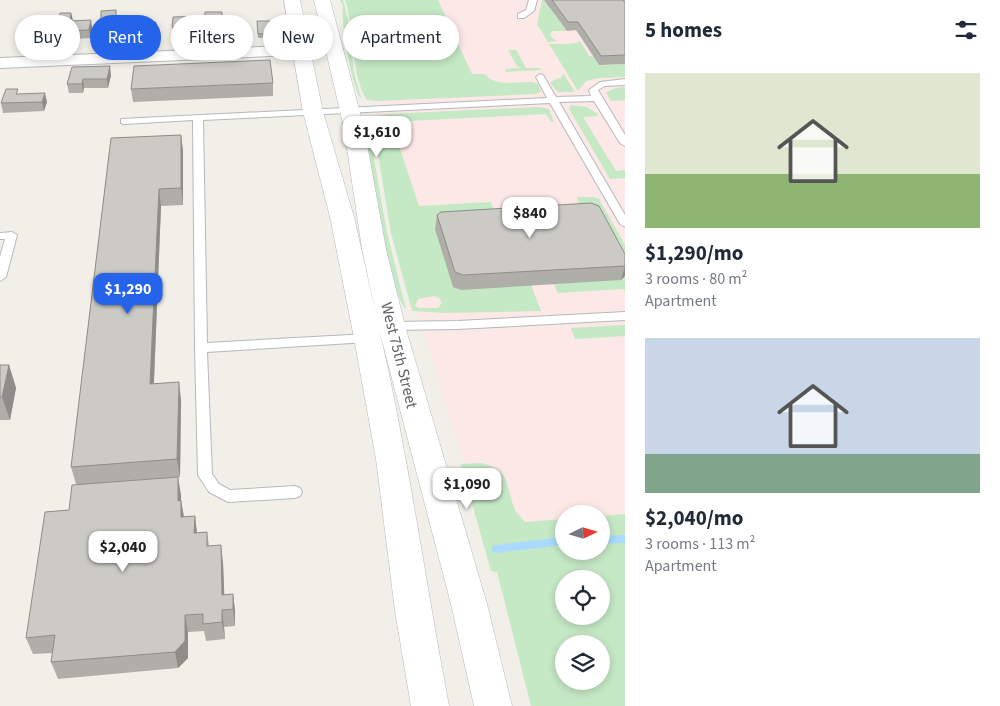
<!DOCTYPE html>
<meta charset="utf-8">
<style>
:root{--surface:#fff;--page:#f2f2f3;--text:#1f2937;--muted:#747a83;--accent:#2563eb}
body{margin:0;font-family:"Source Sans 3",sans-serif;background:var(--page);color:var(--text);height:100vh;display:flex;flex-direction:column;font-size:19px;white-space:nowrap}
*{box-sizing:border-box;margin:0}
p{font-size:16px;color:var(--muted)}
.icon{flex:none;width:28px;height:28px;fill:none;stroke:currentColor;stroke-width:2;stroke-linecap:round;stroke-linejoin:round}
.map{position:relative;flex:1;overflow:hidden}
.drawer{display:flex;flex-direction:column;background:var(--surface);width:375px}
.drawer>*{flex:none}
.hud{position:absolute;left:15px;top:15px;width:475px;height:45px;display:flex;gap:10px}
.needle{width:32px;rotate:85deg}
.fabs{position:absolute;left:555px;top:505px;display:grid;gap:10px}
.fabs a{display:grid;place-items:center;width:55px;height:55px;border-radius:50%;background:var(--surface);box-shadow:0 2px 8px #0003;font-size:25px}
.price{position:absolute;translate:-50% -42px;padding:0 11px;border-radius:10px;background:#fff;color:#222;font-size:16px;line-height:32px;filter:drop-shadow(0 1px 2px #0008)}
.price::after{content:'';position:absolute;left:50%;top:30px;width:15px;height:11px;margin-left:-8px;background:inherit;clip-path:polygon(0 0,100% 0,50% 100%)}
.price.current{background:var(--accent);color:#fff}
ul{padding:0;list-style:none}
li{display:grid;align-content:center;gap:10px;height:265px;padding:0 20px}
li span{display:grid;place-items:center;height:155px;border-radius:0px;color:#555}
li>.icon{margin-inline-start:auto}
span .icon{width:90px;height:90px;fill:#fffc;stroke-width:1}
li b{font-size:21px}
h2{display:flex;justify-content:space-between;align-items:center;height:60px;padding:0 20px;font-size:21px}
.chip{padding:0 18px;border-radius:22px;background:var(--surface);box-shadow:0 2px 8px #0003;font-size:18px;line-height:45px}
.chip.current{background:var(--accent);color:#fff}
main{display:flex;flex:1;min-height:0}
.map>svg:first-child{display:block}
.medical{fill:#fce8e6}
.green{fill:#c5e8c5;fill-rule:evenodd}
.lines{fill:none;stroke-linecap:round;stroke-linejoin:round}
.stream{fill:#aadaff;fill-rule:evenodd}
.lane-casing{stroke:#b5b8bc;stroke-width:2}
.street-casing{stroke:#b5b8bc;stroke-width:2}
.secondary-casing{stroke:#b6babf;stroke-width:1}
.lane{fill:#fff;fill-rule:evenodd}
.street{fill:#fff;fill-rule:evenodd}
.secondary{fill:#fff;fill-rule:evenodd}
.wall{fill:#afaea9}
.shaded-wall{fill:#8f8d8a}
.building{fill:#cccac5;stroke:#8f8d8a}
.labels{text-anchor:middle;stroke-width:5;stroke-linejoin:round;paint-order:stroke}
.street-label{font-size:16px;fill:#5f6368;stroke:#fff}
</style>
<main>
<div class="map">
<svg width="625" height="706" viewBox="0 0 625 706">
<rect width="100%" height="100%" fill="#f1efe8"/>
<!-- medical -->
<path class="medical" d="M347 0H625V544L601 546V514H564V550L493 556 411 291 379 119 377 97Z"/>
<!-- green -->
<g class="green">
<path d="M340 0H343L348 19 354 72 361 98C352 91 340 16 343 6Z"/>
<path d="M345 0H438L472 74H485C496 88 517 81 533 82L538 84 541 92 536 94 378 101 367 100C350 74 355 30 345 0Z"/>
<path d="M542 0H544L567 31H572H552L550 36 557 41 548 42 537 24Z"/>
<path d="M580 41 589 56H593L599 65 625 64V77L600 78 586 81 578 91 549 44C557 44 575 45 580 41Z"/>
<path d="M508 50H516L526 68H539L542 70 505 72 506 69 521 68 517 66Z"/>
<path d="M563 73 575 92H558L551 84 552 81 562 77Z"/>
<path d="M625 87V100L611 101 606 93 615 88Z"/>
<path d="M571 105 587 107 598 114 597 116 583 117 616 171 625 170V178L610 179 569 109Z"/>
<path d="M539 107 549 109 554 122H551L546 114 409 121V130L394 131 419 206 491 202 496 216 435 225 453 287 531 285 541 311 444 313 412 311 391 233 372 117 387 114ZM434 296 439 298 442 303 438 308H419L415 306 418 299Z"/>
<path d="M367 119 387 233 406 309C388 294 369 153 364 122Z"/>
<path d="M577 197H593L599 199 625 245V252L612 253 580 207Z"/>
<path d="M625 276V292L623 289 558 293 554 284Z"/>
<path d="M625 325V336L575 339 571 328Z"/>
<path d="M481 463C512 470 505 486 515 510 517 514 522 518 525 522L564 519V551H601V516L625 514V706H531L497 572 491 571 461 464ZM564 579H601V616H564ZM564 644H601V681H564Z"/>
</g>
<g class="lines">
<!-- stream -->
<g class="stream">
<path d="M625 535V543L601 544V536Z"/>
<path d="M564 537V545L496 553 493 552 491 549 493 546 496 545Z"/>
</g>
<defs>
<g id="lane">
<path d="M529 0H537L534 11 524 18H518V14L526 10Z"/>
<path d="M540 74 543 75 556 97 591 96 589 90 600 82 625 79V85L605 86 598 90 625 135V146L620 143 594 101 559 102 625 215V227L620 224 550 103 203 120 207 343 368 334 374 338 368 342 207 352 212 474 219 484 230 490 295 486 300 488 302 492 300 496 295 498 228 502 209 492 198 475 195 348 193 120 124 124 121 123V119L547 98 536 77Z"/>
<path d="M12 232 17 235 6 277 0 281V257L5 239H0V233Z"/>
<path d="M625 312V320L458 329 392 330 386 326 392 322 458 321Z"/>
</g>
<path id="street" d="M334 44 340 45 343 49 340 53 0 68V58Z"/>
<path id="secondary" d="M284 0H300L323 112 354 217 377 319 362 249 344 128 314 0H330L364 128 386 249 405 326 487 604 512 706H474L451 604 379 329C408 453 425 580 449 706H411L395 611 376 459 354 338 330 217 303 112Z"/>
</defs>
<!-- lane casing -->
<use href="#lane" class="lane-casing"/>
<!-- street casing -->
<use href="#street" class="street-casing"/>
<!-- secondary casing -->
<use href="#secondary" class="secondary-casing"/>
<!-- lane -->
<use href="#lane" class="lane"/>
<!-- street -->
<use href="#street" class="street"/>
<!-- secondary -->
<use href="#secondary" class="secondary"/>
</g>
<!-- wall -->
<g class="wall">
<path d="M544 0H625V2H624L625 3V64L599 65 576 30 567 31Z"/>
<path d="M222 12V34L173 35 172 27 205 16Z"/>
<path d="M71 13 73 21 91 20 92 29 91 38 40 41 38 32 58 22Z"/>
<path d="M117 15V23L101 24V20Z"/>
<path d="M257 21 280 33V37L258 38Z"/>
<path d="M156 27V37L135 38V34Z"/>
<path d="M72 67 111 75 108 88H84L83 93H69L67 84Z"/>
<path d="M273 83V96L133 102 131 89Z"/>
<path d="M19 94 47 102 44 111 3 113 1 103Z"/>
<path d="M181 135 183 152V205L161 206 154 383 181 400 180 477 110 482 181 495V500L184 517 195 516 197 533 207 532 209 546 223 562 224 595 233 594 235 611V626L224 627 225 639 206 641 204 631 188 632V658L178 668 58 679 51 662 53 653 33 654 26 638 69 510 76 484 71 467 111 138Z"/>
<path d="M437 215 625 254V276L621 280 461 290 453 287 435 229Z"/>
<path d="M0 365H9L16 388 10 420H0Z"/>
</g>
<!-- shaded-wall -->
<g class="shaded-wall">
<path d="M71 13 73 21H70Z"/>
<path d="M91 20 92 29 91 38 89 30Z"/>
<path d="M110 66 111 75 108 88 107 79Z"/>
<path d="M83 79 84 88 83 93 82 84Z"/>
<path d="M45 93 47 102 44 111 42 102Z"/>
<path d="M181 135 183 152V205L181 188Z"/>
<path d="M159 189 161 206 153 402 150 384Z"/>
<path d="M625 266V276L621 280Z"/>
<path d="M9 365 16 388 10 420 2 397Z"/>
<path d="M179 382 181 400 180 477 177 459Z"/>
<path d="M178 477 181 495V518L178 501Z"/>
<path d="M181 500 184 518 181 517Z"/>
<path d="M195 516 197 534 194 533Z"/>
<path d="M221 545 223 562 225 612 222 595Z"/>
<path d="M233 594 235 611V626L233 609Z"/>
<path d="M222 610 224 627 225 639 222 622Z"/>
<path d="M185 615 188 632V658L178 668 175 652Z"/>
</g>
<!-- building -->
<g class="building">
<path d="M552 0H623L625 3V55L601 56 578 22H568Z"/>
<path d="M116 10V19L101 20V11Z"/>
<path d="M205 12H222L221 25 172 27 173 17 205 16Z"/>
<path d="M60 13H71L70 21 91 20 89 30 38 32 41 22H58Z"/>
<path d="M257 21H279L280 33 258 34Z"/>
<path d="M156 22V33L135 34V23Z"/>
<path d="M270 60 273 83 131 89 134 66Z"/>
<path d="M110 66 107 79H83L82 84H67L72 67Z"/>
<path d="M6 89H18L16 94 45 93 42 102 1 103Z"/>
<path d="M181 135V188L159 189 150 384 179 382 177 459 71 467 111 138Z"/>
<path d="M591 203 599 206 625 254V266L463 275 455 272 437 215 441 212Z"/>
<path d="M0 365H9L2 397H0Z"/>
<path d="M178 477V501L181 500V517L195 516 194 533 207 532V546L221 545 222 595 233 594V609L222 610V622L203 624V614L185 615V641L175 652 51 662 55 635 26 638 45 512 69 510 72 485Z"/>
</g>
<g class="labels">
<!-- street labels -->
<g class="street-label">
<text transform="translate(400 355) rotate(76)" y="6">West 75th Street</text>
</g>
</g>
</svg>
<div class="fabs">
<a><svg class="needle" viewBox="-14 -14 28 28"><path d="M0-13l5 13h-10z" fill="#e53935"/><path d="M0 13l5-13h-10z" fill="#747a83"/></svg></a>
<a><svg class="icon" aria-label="locate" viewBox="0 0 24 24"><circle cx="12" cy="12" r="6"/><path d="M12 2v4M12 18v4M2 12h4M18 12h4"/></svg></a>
<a><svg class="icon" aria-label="layers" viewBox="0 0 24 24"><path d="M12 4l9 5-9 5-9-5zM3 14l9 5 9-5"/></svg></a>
</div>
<b class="price" style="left:377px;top:158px">$1,610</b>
<b class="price" style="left:530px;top:239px">$840</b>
<b class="price current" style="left:128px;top:315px">$1,290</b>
<b class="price" style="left:467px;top:510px">$1,090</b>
<b class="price" style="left:123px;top:573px">$2,040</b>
<div class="hud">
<a class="chip">Buy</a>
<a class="chip current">Rent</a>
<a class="chip">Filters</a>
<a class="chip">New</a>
<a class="chip">Apartment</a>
</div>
</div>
<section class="drawer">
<h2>5 homes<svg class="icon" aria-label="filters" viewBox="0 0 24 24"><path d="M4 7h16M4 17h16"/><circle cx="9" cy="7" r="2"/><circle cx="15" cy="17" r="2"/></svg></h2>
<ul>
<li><span style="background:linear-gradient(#dfe7d0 65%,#8fb573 0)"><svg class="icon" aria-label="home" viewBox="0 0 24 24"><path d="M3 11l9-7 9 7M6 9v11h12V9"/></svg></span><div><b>$1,290/mo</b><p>3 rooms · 80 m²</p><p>Apartment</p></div></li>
<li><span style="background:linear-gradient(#c9d6e8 75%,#7fa58c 0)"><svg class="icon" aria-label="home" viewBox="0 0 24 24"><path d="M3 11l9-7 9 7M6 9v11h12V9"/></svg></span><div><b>$2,040/mo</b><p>3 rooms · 113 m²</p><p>Apartment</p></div></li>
</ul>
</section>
</main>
